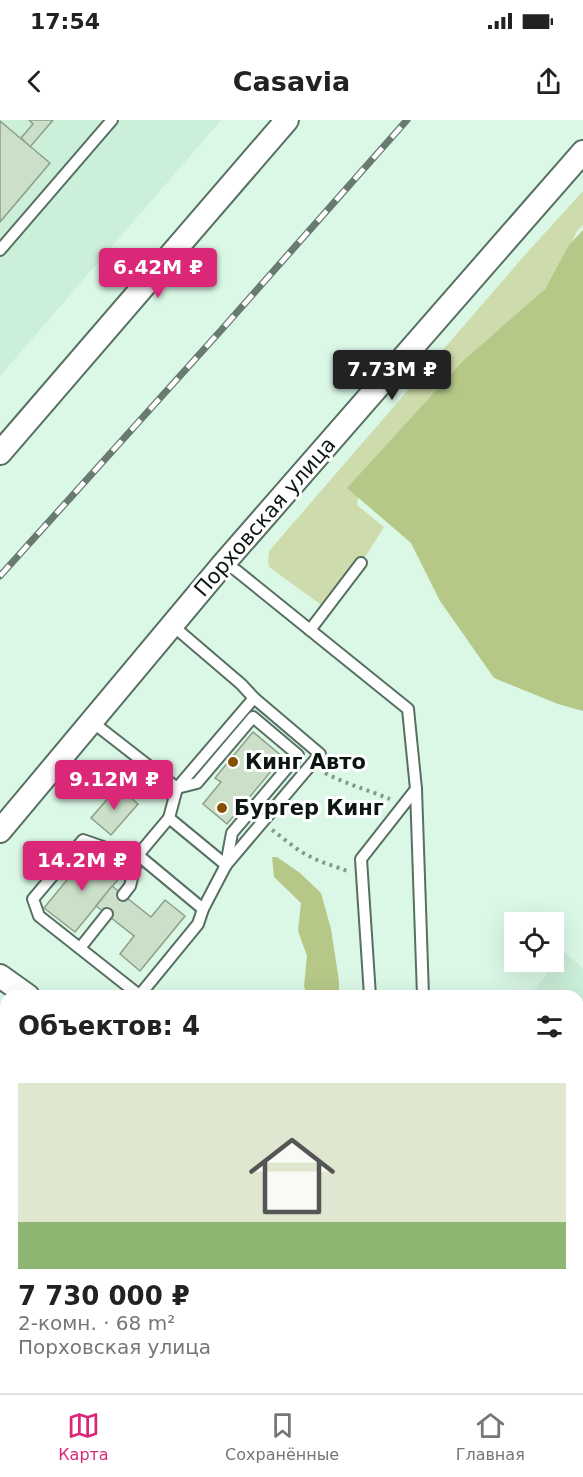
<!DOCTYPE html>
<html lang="ru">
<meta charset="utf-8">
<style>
:root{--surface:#fff;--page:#f6f6f6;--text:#222;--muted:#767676;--line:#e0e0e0;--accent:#db2777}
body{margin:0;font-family:"DejaVu Sans",sans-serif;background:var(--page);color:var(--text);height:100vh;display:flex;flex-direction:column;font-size:22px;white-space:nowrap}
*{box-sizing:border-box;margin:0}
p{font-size:20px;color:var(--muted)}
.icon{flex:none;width:33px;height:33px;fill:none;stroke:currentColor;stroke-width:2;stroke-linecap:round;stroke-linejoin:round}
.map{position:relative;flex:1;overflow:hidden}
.sheet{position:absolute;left:0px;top:870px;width:584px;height:404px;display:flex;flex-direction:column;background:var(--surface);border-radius:18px 18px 0 0;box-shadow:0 6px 24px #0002}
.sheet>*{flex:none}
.controls{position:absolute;left:504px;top:792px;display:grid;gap:12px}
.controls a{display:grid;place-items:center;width:60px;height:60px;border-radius:0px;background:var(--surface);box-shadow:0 6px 24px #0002;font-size:30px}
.price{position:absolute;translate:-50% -51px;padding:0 14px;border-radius:6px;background:var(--accent);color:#fff;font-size:20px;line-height:39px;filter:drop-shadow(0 2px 3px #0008)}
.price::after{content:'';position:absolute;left:50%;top:36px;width:18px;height:14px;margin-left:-9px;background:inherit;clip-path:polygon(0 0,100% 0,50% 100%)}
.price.current{background:#222;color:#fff}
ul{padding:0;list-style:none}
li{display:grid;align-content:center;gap:12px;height:318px;padding:0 18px}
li+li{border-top:2px solid var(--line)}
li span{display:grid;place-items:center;height:186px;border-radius:0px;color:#555}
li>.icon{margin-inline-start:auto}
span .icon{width:108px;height:108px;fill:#fffc;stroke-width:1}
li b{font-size:26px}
h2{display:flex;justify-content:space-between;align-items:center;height:72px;padding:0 18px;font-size:26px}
.status{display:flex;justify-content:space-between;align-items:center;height:42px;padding:0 30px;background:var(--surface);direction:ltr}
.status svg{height:16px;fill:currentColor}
header{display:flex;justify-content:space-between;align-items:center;height:78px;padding:0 18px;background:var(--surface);font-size:27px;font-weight:700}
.tabs{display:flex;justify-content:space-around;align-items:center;height:84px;border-top:2px solid var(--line);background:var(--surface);font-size:16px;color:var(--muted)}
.tabs a{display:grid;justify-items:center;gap:3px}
.tabs .current{color:var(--accent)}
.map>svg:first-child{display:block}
.built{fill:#cbefd9}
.green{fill:#cedcad}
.forest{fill:#b5c888}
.building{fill:#ccdfc8;stroke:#8d9f89;stroke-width:1.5}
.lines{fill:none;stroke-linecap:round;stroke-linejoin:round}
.service-casing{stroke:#577062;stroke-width:14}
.minor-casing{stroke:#577062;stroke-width:26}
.primary-casing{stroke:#058c78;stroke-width:36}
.path{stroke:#83988c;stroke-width:4;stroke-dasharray:3 4.5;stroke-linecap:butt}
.service{stroke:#fff;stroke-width:10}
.minor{stroke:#fff;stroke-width:22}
.primary{stroke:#67e0cf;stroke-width:33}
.rail-casing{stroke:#697b70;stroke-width:7}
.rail{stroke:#fff;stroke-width:4.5;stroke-dasharray:14;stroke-linecap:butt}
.poi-dot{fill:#874f00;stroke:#fff;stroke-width:2}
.labels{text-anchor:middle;stroke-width:6;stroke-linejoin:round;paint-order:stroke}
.street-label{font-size:21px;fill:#0d1711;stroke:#fff}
.poi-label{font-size:21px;font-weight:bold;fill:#0d1711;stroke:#fff;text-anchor:start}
</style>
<div class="status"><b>17:54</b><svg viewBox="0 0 49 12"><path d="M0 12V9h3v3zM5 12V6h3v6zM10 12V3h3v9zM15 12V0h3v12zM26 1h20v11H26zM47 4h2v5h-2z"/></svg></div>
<header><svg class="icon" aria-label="back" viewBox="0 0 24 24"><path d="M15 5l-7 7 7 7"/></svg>Casavia<svg class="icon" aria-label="share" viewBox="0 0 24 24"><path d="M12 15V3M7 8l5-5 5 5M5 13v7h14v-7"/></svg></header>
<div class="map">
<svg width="583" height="1273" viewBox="0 0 583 1273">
<rect width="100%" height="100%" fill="#dbf8e7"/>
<!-- built -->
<g class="built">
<path d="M0 0H221L0 256Z"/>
<path d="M564 832 583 848V1248L578 1244V876H529Z"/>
</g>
<!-- green -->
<g class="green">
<path d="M583 71V105L577 111 561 147 510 215 361 357 357 385 384 407 367 434 329 482 320 484 269 447 268 442 269 431 524 136Z"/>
<path d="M0 952 6 957V1064L0 1060Z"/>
<path d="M334 1268H399L406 1273H342Z"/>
</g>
<!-- forest -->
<g class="forest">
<path d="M583 110V591L558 584 494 558 440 481 411 423 347 368 463 241 545 169 569 125Z"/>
<path d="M272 737H277L300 753 321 773 331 809 339 861V876H305L306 872 304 866 307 836 298 811 301 783 274 757Z"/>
</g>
<!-- building -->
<g class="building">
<path d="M29 0H53L30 27 21 18 33 4Z"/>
<path d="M0 1 50 43 0 102Z"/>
<path d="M253 612 283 637 227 704 203 684 221 662 215 658Z"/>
<path d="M118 667 138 684 111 715 91 698Z"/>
<path d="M90 732 120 757 75 812 44 788Z"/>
<path d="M112 766 151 797 165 780 185 796 140 851 120 834 134 816 96 786Z"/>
<path d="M578 1026 583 1030V1099L578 1105Z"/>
</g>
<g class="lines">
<defs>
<g id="service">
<path d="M0 130 112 0"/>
<path d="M224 443 237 451 408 589 416 669 423 876"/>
<path d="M172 505 241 564 254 578"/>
<path d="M310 510 361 443"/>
<path d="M91 601 177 668 197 663 253 597 298 635 232 713 226 745"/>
<path d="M169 698 226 745"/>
<path d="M123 775 130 766 138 735 169 698 177 668 254 578 320 634 226 745 203 789 198 804 139 876"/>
<path d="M80 828 107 794"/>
<path d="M139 875 39 796 33 779 83 720 112 730 138 735 203 789"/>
<path d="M370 876 361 739 416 669"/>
<path d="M578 1002 583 1007"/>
<path d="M578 1153 583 1146"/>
<path d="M0 1214 6 1211"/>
<path d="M578 1221 583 1244"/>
<path d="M65 1268 68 1273"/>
<path d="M565 1273 569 1268"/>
</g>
<g id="minor">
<path d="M0 333 287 0"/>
<path d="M0 711 224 443 583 32"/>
<path d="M0 856 28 876"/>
<path d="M527 1268 534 1273"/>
</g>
<g id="primary">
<path d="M0 919 6 923"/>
<path d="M0 1085 6 1089"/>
<path d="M299 1268 308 1273"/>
<path d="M444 1268 451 1273"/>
</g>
</defs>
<!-- service casing -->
<use href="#service" class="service-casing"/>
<!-- minor casing -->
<use href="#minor" class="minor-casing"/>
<!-- primary casing -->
<use href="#primary" class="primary-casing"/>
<!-- path -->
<g class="path">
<path d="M325 653C346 664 368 670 390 679"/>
<path d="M272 710C285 719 297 731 311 737 322 743 335 746 347 751"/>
</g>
<!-- service -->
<use href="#service" class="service"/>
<!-- minor -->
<use href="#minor" class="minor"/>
<!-- primary -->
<use href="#primary" class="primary"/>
<defs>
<path id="rail" d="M0 456 224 207 407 0"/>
</defs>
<!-- rail casing -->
<use href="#rail" class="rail-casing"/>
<!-- rail -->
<use href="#rail" class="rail"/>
</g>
<!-- markers -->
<g class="poi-dot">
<circle cx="233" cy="642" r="6"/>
<circle cx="222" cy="688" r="6"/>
</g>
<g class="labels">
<!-- street labels -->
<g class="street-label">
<text transform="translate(265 397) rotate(-49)" y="7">Порховская улица</text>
</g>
<!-- poi labels -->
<g class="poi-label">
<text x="245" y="649">Кинг Авто</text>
<text x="234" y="695">Бургер Кинг</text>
</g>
</g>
</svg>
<div class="controls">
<a><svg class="icon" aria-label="locate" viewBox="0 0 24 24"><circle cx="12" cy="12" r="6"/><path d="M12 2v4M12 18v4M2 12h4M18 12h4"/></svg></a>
</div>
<b class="price" style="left:158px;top:179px">6.42M ₽</b>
<b class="price current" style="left:392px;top:281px">7.73M ₽</b>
<b class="price" style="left:114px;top:691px">9.12M ₽</b>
<b class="price" style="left:82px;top:772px">14.2M ₽</b>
<section class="sheet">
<h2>Объектов: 4<svg class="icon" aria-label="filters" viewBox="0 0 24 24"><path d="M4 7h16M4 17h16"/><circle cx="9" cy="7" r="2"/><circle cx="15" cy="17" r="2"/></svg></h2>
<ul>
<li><span style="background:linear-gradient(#dfe7d0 75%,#8fb573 0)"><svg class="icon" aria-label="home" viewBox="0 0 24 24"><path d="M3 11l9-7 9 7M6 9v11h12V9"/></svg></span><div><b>7 730 000 ₽</b><p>2-комн. · 68 m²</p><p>Порховская улица</p></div></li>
</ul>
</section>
</div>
<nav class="tabs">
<a class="current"><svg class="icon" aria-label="map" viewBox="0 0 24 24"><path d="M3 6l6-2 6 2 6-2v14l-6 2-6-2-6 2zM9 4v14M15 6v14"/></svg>Карта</a>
<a><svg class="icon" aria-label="saved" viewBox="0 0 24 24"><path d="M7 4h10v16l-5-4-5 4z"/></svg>Сохранённые</a>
<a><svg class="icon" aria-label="home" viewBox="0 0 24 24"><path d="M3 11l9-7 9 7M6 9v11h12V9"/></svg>Главная</a>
</nav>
